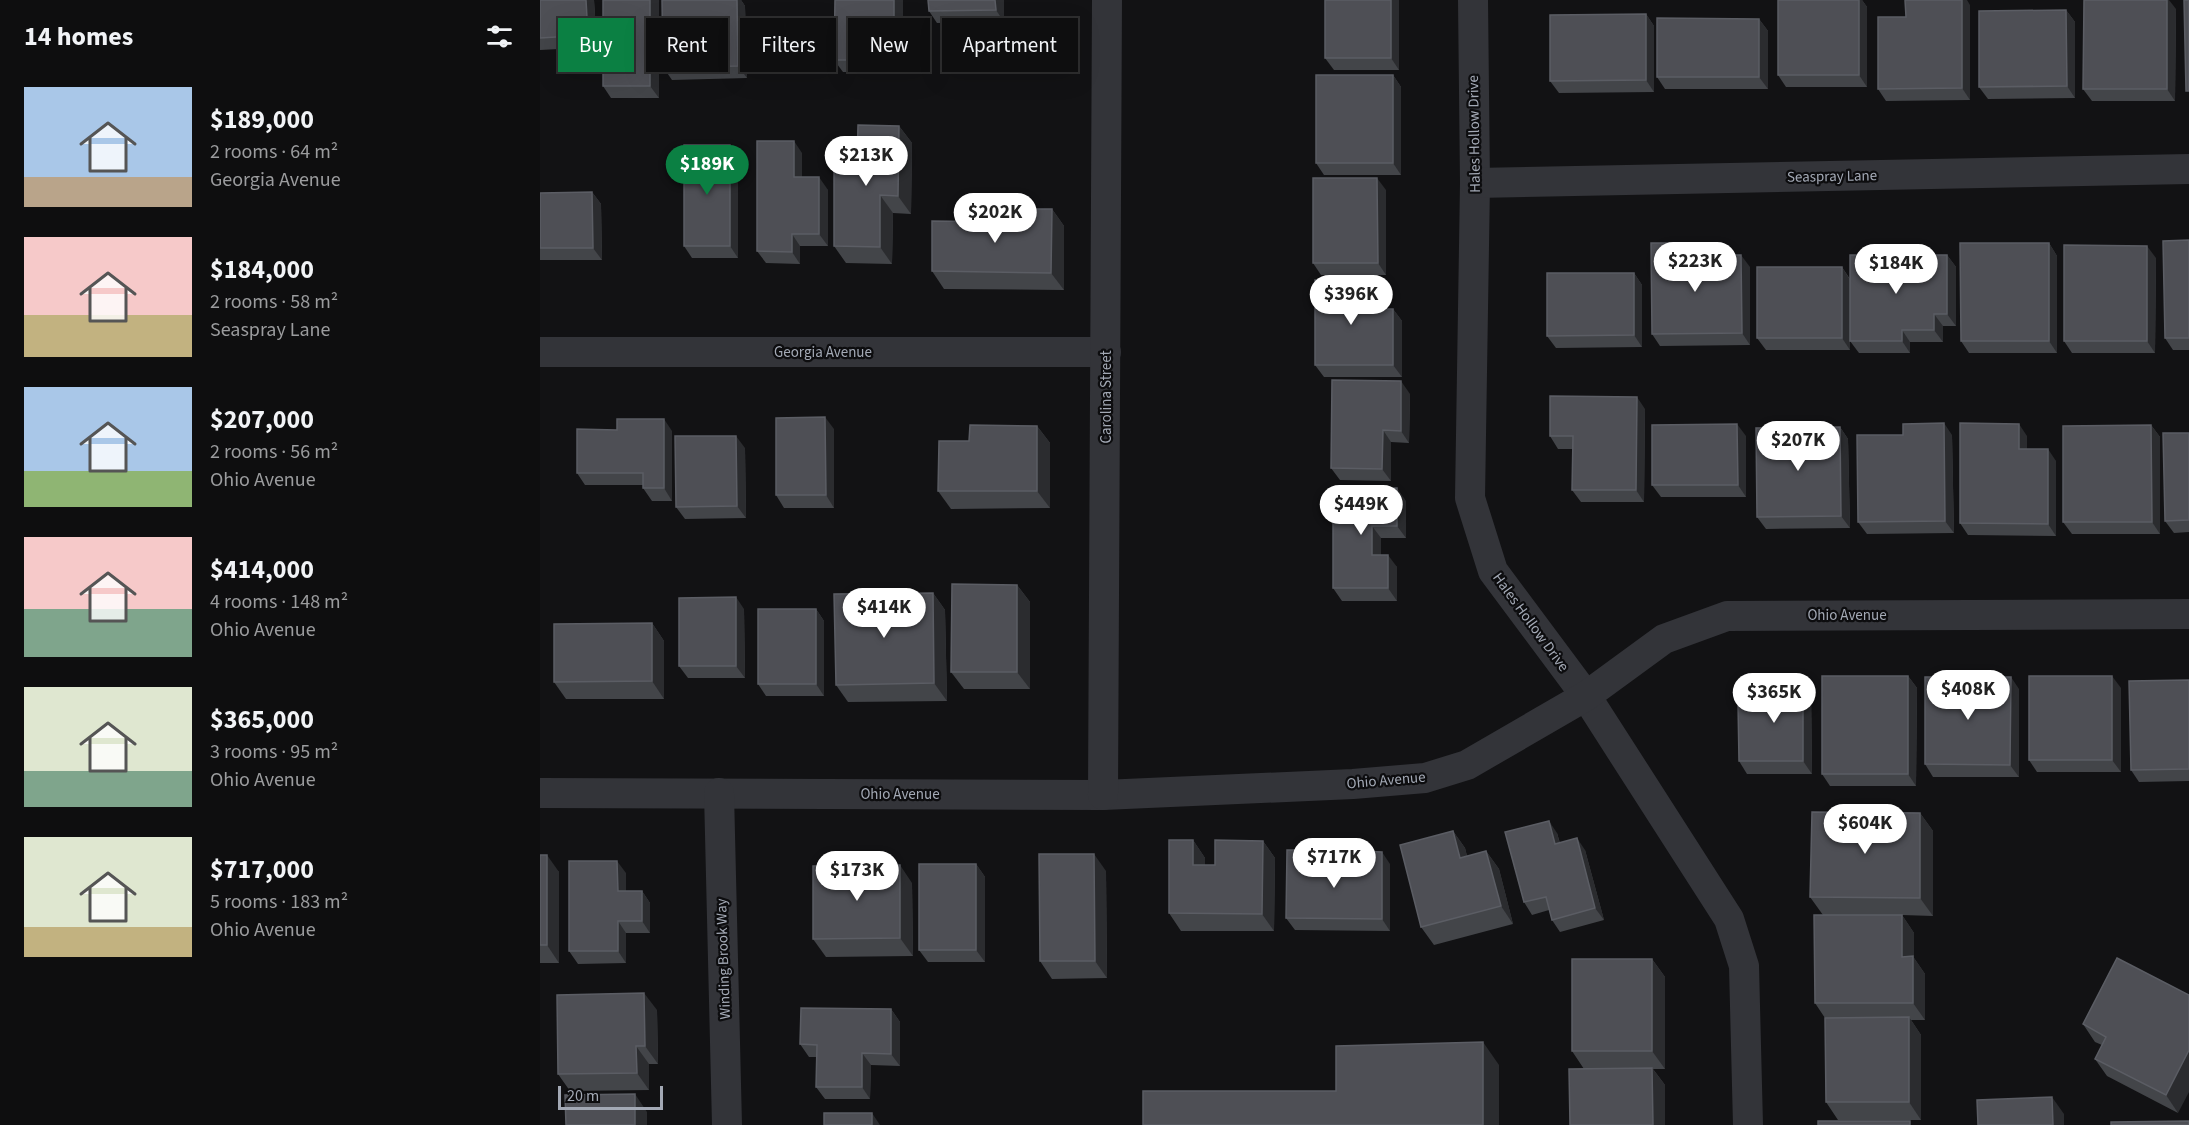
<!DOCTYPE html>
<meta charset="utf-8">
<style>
:root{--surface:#0e0e0f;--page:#1c1c1d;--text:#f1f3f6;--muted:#9b9c9e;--line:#2e2e2f;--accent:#0b8043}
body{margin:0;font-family:"Source Sans 3",sans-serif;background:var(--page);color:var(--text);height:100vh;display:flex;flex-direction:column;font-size:22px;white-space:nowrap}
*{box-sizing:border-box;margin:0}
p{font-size:20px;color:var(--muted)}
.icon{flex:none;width:33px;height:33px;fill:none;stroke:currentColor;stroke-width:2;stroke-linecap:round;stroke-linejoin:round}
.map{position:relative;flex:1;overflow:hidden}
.details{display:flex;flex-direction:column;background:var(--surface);width:540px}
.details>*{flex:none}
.guide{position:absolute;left:18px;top:18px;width:570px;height:54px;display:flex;gap:12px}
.scale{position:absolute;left:18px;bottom:15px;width:105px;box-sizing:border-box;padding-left:6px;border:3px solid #a3a9b5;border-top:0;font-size:16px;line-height:21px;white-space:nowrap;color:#a3a9b5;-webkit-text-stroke:4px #0d0d0f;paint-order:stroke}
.price{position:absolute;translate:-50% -51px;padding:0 14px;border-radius:21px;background:#fff;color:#222;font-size:20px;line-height:39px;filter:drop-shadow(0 2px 3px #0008)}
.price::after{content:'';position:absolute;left:50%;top:36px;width:18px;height:14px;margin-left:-9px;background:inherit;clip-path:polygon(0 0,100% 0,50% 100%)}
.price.selected{background:var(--accent);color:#fff}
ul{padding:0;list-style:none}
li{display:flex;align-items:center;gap:18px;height:150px;padding:0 24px}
li span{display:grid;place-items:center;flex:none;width:168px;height:120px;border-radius:0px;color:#555}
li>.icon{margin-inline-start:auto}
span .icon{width:72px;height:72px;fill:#fffc;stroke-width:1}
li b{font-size:26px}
h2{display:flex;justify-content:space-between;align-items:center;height:72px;padding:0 24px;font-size:26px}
.chip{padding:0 21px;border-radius:0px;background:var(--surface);box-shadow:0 6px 24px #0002,0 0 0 2px var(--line);font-size:21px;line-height:54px}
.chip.selected{background:var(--accent);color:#fff}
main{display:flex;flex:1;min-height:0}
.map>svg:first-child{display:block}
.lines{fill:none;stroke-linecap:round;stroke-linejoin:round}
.street{stroke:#333439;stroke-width:30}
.wall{fill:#434549}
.shaded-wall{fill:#2b2c2f}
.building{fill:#4e4f55;stroke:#5b5d64;stroke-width:1.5}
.labels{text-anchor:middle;stroke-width:4.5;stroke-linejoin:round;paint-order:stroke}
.street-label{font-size:15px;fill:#a3a9b5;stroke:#0d0d0f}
</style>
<main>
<section class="details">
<h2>14 homes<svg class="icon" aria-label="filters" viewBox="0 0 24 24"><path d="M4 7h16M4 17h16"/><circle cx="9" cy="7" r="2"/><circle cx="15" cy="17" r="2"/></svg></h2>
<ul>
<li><span style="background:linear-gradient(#a9c7e8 75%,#b9a48a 0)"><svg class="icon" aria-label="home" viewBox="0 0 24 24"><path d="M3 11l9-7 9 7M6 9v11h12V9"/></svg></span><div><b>$189,000</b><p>2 rooms · 64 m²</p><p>Georgia Avenue</p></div></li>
<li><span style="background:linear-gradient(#f6c9c9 65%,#c2b280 0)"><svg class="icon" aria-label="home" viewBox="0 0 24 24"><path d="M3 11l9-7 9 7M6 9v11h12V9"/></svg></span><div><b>$184,000</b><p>2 rooms · 58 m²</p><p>Seaspray Lane</p></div></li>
<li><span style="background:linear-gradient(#a9c7e8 70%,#8fb573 0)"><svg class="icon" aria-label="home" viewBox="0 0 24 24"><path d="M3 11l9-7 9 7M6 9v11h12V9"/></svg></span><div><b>$207,000</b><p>2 rooms · 56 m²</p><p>Ohio Avenue</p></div></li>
<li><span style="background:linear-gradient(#f6c9c9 60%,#7fa58c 0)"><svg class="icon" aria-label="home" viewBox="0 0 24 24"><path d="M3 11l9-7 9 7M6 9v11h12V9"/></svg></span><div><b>$414,000</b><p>4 rooms · 148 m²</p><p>Ohio Avenue</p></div></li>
<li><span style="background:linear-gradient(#dfe7d0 70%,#7fa58c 0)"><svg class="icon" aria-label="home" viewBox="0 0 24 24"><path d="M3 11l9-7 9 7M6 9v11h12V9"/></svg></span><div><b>$365,000</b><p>3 rooms · 95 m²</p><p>Ohio Avenue</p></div></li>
<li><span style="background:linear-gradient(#dfe7d0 75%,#c2b280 0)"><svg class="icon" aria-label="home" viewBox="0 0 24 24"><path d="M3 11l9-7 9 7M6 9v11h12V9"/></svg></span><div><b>$717,000</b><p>5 rooms · 183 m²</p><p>Ohio Avenue</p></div></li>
</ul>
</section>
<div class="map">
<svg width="1649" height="1125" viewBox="0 0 1649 1125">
<rect width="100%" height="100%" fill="#121214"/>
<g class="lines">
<!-- street -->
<g class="street">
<path d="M933 0 935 183 930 498 953 571 1046 696 1189 919 1204 966 1208 1125"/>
<path d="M935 183 1649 169"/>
<path d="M0 352H566"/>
<path d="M0 793 563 795 813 784 885 778 927 765 1046 696 1124 639 1187 616 1649 614"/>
<path d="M179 793 187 1125"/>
<path d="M563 795 567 0"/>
</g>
</g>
<!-- wall -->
<g class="wall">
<path d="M0 0H54L57 47 0 50Z"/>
<path d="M119 0V98H71L63 86Z"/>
<path d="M122 0H201L205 6 207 78 132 80 123 67Z"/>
<path d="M363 0V72H303L294 60Z"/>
<path d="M464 0V22L397 23 389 11Z"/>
<path d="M859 0V70H794L785 58Z"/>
<path d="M1238 0H1322L1327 7V87H1246L1238 75Z"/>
<path d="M1430 5V100L1346 101 1338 89 1366 17Z"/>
<path d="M1636 9 1635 101H1552L1543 89Z"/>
<path d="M1526 10 1535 22V98L1448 99 1439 87Z"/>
<path d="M1106 14 1114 26V92L1019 93 1010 81Z"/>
<path d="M1219 19 1228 31V89H1125L1117 77Z"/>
<path d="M853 75 861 87V175H784L776 163Z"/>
<path d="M359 126 372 143 371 214 353 213 352 264 306 263 294 246Z"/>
<path d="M262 153V177L288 190V246H260V264L226 263 217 251Z"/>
<path d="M198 157V258H152L144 246Z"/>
<path d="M846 190V275H781L773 263Z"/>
<path d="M52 192 61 204 62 260H0V193Z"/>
<path d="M512 209 524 226V290L404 289 392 271 466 222Z"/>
<path d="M1649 240V350H1633L1625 338Z"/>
<path d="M1139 243 1147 255V267H1210V345L1120 346 1112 334Z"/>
<path d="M1509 243 1517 256V353H1429L1421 341Z"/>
<path d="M1407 255 1416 267V326H1403V342H1370V353H1319L1310 341V350H1226L1217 338 1302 267 1310 279Z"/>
<path d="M1616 258 1615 353H1532L1524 341Z"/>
<path d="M1094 273 1102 285V347L1016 348 1007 336Z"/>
<path d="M827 281 836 293V309H853L862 321V377H784L775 365Z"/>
<path d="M870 394 869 443 851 442V481L800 480 791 468Z"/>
<path d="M1105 409 1104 502H1041L1032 490V449H1018L1010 436Z"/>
<path d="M1611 425 1620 437V534H1532L1523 522Z"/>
<path d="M497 426 510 443V508L411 509 398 491 429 441Z"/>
<path d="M1300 427 1308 439 1310 528 1226 529 1217 517Z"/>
<path d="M294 429V508H244L236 495Z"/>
<path d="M132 431V501H112L103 488V485H45L37 473Z"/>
<path d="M1649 433V532L1634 533 1625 521Z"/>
<path d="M1412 435 1414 533 1327 534 1318 522Z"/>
<path d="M1206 436V497H1121L1112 485Z"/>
<path d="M1487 436V449L1516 461V536L1428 535 1420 523Z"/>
<path d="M205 448 206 518 145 519 136 507Z"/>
<path d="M793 488 866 501V538H841V555L857 567V601H802L793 588Z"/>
<path d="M477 585 490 602V689H424L411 672Z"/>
<path d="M393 593 405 610 407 701 308 702 296 685Z"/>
<path d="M204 609 205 678H148L139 666Z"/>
<path d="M276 609 284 621V696H226L218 684Z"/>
<path d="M112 623 124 641V699H26L14 682Z"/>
<path d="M1263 676 1271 688 1272 774H1207L1199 761 1231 704Z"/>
<path d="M1368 676 1377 688 1376 786H1290L1282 774Z"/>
<path d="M1649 680V781L1599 782 1591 770Z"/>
<path d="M1581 688V772H1497L1489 760Z"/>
<path d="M1479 689V777H1393L1385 764Z"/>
<path d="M1380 813 1393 831V916L1362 915 1374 933V958L1385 974V1020H1371L1381 1035V1120H1298L1286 1102 1285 1018 1275 1003 1334 915H1283L1270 897Z"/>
<path d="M913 831 925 848 927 856 946 851 959 869 973 924 894 945 881 927Z"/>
<path d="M1017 833 1020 843 1045 850 1064 920 1020 932 1012 920 1009 910 992 915 984 902Z"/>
<path d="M653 840 665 858V865H675L723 841 735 858 734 931H641L629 913Z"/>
<path d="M0 855 19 872V963H0Z"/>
<path d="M779 862V873L818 874 850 864V931L755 930 746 918Z"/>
<path d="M436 864 445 877V962H388L379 950Z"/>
<path d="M566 871 567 978 512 979 500 961Z"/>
<path d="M86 873V891H102L110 903V933H86V963L38 964 29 951Z"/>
<path d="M372 883 373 956 286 957 273 939Z"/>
<path d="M1577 958 1638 1113 1567 1076 1555 1059 1562 1045 1555 1042 1543 1024Z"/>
<path d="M1112 959 1125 977V1069H1113L1125 1085 1044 1069 1032 1051Z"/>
<path d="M351 1009 360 1022V1066L331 1065 330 1099H285L276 1087V1057H269L260 1044Z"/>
<path d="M117 1010 118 1064H109V1090L30 1091 18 1074Z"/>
</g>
<!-- shaded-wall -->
<g class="shaded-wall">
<path d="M46 0H54L57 47 48 35Z"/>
<path d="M110 0H119V98L110 86Z"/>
<path d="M197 0H201L205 6 207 78 198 66Z"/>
<path d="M354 0H363V72L354 60Z"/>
<path d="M455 0H464V22L456 10Z"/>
<path d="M851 0H859V70L851 58Z"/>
<path d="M1319 0H1322L1327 7V87L1319 75Z"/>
<path d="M1422 0H1427L1430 5V100L1422 88Z"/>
<path d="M1627 0H1629L1636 9 1635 101 1627 89Z"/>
<path d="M1526 10 1535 22V98L1527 86Z"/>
<path d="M1106 14 1114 26V92L1106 80Z"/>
<path d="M1219 19 1228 31V89L1219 77Z"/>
<path d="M853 75 861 87V175L853 163Z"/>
<path d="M359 126 372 143 371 214 358 196Z"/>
<path d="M254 141 262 153V189L254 177Z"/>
<path d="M190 145 198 157V258L190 246Z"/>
<path d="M279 177 288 190V246L279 234Z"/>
<path d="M837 178 846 190V275L838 263Z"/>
<path d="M52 192 61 204 62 260 53 248Z"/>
<path d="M340 195 353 213 352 264 340 247Z"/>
<path d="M512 209 524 226V290L511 273Z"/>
<path d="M252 234 260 246V264L252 252Z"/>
<path d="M1139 243 1147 255V280L1139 267Z"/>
<path d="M1509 243 1517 256V353L1509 341Z"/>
<path d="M1607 246 1616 258 1615 353 1607 341Z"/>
<path d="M1201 255 1210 267V345L1202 333Z"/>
<path d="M1407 255 1416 267V326L1407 314Z"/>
<path d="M1302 267 1310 280V350L1302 338Z"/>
<path d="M1094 273 1102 285V347L1094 335Z"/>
<path d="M827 281 836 293V321L827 309Z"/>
<path d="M853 309 862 321V377L853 365Z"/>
<path d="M1394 314 1403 326V342L1394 330Z"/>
<path d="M1362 330 1370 342V353L1362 341Z"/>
<path d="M861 381 870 394 869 443 861 431Z"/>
<path d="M1097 397 1105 409 1104 502 1096 490Z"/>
<path d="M285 417 294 429V508L286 495Z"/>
<path d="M124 419 132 431V501L124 488Z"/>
<path d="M1404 423 1412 435 1414 533 1405 521Z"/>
<path d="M1197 424 1206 436V497L1198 485Z"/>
<path d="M1479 424 1487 436V461L1479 449Z"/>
<path d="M1611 425 1620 437V534L1612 522Z"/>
<path d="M497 426 510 443V508L497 491Z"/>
<path d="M1300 427 1308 439 1310 528 1301 516Z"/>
<path d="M843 430 851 442V481L842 469Z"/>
<path d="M196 436 205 448 206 518 197 506Z"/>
<path d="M1508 449 1516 461V536L1508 524Z"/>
<path d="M857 488 866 501V538L857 526Z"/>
<path d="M832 526 841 538V567L832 555Z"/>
<path d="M848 555 857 567V601L848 588Z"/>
<path d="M477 585 490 602V689L477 672Z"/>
<path d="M393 593 405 610 407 701 394 683Z"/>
<path d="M196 597 204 609 205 678 196 666Z"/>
<path d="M276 609 284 621V696L276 684Z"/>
<path d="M112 623 124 641V699L112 681Z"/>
<path d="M1263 676 1271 688 1272 774 1263 761Z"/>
<path d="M1368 676 1377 688 1376 786 1368 774Z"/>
<path d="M1572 676 1581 688V772L1572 760Z"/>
<path d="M1471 677 1479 689V777L1470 765Z"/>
<path d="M1380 813 1393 831V916L1380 898Z"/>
<path d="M1009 821 1017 833 1023 856 1015 844Z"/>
<path d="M913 831 925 848 932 876 920 858Z"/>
<path d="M1037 838 1045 850 1064 920 1055 908Z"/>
<path d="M653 840 665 858V882L653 865Z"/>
<path d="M723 841 735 858 734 931 722 914Z"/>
<path d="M771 850 779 862V885L770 873Z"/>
<path d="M946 851 959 869 973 924 961 906Z"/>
<path d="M842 852 850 864V931L842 919Z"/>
<path d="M554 854 566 871 567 978 555 961Z"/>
<path d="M7 855 19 872V963L7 945Z"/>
<path d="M77 861 86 873V903L78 891Z"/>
<path d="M436 864 445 877V962L436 950Z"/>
<path d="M360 865 372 883 373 956 360 938Z"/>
<path d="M102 891 110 903V933L102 921Z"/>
<path d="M1362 915 1374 933V958L1385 974V1020L1373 1003 1362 957Z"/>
<path d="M78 921 86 933V963L78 951Z"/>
<path d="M1112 959 1125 977V1069L1112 1051Z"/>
<path d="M104 993 117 1010 118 1064 105 1046Z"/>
<path d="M351 1009 360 1022V1066L351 1054Z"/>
<path d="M1369 1017 1381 1035V1120L1369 1102Z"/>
<path d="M943 1042 959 1065V1125H943Z"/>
<path d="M96 1046 109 1064V1090L97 1073Z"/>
<path d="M1649 1050V1092L1638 1113 1626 1095Z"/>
<path d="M322 1053 331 1065 330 1099 322 1087Z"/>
<path d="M1112 1068 1125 1085V1125H1113Z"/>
<path d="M95 1094 107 1112V1125H95Z"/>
<path d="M1512 1097 1524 1114V1125H1513Z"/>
<path d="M332 1113 340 1125H332Z"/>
</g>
<!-- building -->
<g class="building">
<path d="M0 0H46L48 35 0 38Z"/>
<rect x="63" y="0" width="47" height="86"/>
<path d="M122 0H197L198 66 123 67Z"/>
<path d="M295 0H354V60H294Z"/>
<path d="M388 0H455L456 10 389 11Z"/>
<rect x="785" y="0" width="66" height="58"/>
<rect x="1238" y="0" width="81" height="75"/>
<path d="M1365 0H1422V88L1338 89V17H1366Z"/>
<path d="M1544 0H1627V89H1543Z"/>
<path d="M1644 0H1649V91H1646Z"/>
<path d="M1526 10 1527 86 1439 87V11Z"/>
<path d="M1106 14V80L1010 81V15Z"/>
<path d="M1117 18 1219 19V77H1117Z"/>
<rect x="776" y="75" width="77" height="88"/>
<path d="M318 125 359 126 358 196 340 195V247L294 246V167H317Z"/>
<path d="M217 141H254V177H279V234H252V252L217 251Z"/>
<rect x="144" y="145" width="46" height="101"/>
<path d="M773 178H837L838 263H773Z"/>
<path d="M52 192 53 248H0V193Z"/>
<path d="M466 209H512L511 273 392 271V221L466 222Z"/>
<path d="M1649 240V338H1625L1623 241Z"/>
<path d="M1111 243H1139V267H1159V255H1201L1202 333 1112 334Z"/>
<path d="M1420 243H1509V341H1421Z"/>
<path d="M1524 245 1607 246V341H1524Z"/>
<path d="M1310 255H1407V314H1394V330H1362V341H1310Z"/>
<rect x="1217" y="267" width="85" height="71"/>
<path d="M1007 273H1094V335L1007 336Z"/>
<path d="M775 280 827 281V309H853V365H775Z"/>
<path d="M792 380 861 381V431L843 430 842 469 791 468Z"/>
<path d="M1010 396 1097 397 1096 490H1032L1033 436H1010Z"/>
<path d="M285 417 286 495H236V418Z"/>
<path d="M77 419H124V488H103V473H37V429L77 430Z"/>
<path d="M1404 423 1405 521 1318 522 1317 435H1363V424Z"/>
<path d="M1420 423 1479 424V449H1508V524L1420 523Z"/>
<path d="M1197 424 1198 485H1112V425Z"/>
<path d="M430 425 497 426V491H398L399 441H429Z"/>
<path d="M1611 425 1612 522H1523V426Z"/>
<path d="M1300 427 1301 516 1217 517 1216 428Z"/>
<path d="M1623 433H1649V520L1625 521Z"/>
<path d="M135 436H196L197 506 136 507Z"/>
<path d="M793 488H857V526H832V555H848V588H793Z"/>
<path d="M412 584 477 585V672H411Z"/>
<path d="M393 593 394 683 296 685 294 594Z"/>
<path d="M196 597V666H139V598Z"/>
<rect x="218" y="609" width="58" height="75"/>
<path d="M112 623V681L14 682V624Z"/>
<path d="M1230 676H1263V761H1199L1198 704H1231Z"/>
<rect x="1282" y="676" width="86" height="98"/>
<rect x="1489" y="676" width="83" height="84"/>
<path d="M1385 677H1471L1470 765 1385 764Z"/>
<path d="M1649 680V769L1591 770 1589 681Z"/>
<path d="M1272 812 1380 813V898L1270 897Z"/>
<path d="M1009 821 1015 844 1037 838 1055 908 1012 920 1006 897 984 902 965 832Z"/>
<path d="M913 831 920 858 946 851 961 906 881 927 860 845Z"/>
<path d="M629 840H653V865H675V840L723 841 722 914 629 913Z"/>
<path d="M747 850H771L770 873 818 874V851L842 852V919L746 918Z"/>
<path d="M499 854H554L555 961H500Z"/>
<rect x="0" y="855" width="7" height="90"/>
<path d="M29 861H77L78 891H102V921H78V951H29Z"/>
<rect x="379" y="864" width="57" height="86"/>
<path d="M360 865V938L273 939V866Z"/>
<path d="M1274 915H1362V957L1373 956V1003H1275Z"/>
<path d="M1577 958 1649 995V1050L1626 1095 1555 1059 1566 1037 1543 1024Z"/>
<rect x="1032" y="959" width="80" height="92"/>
<path d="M104 993 105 1046H96L97 1073 18 1074 17 995Z"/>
<path d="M261 1008 351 1009V1054L322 1053V1087H276L277 1045 260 1044Z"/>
<path d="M1369 1017V1102H1286L1285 1018Z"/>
<path d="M943 1042V1125H603V1091H796V1046Z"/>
<path d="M1112 1068 1113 1125H1030L1029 1069Z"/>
<path d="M95 1094V1125H26L25 1095Z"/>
<path d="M1512 1097 1513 1125H1438L1437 1100Z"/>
<rect x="284" y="1113" width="48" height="12"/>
<rect x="1278" y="1121" width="92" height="4"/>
<path d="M1649 1121V1125H1571V1122Z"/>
</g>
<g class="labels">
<!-- street labels -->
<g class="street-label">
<text transform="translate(934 134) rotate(-91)" y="5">Hales Hollow Drive</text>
<text transform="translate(1292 176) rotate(-1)" y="5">Seaspray Lane</text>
<text x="283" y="357">Georgia Avenue</text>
<text transform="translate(566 397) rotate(-90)" y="5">Carolina Street</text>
<text x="1307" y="620">Ohio Avenue</text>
<text transform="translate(991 622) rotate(54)" y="5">Hales Hollow Drive</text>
<text transform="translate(846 780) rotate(-5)" y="5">Ohio Avenue</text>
<text x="360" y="799">Ohio Avenue</text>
<text transform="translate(183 959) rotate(-92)" y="5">Winding Brook Way</text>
</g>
</g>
</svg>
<div class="scale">20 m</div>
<b class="price" style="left:326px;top:187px">$213K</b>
<b class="price selected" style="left:167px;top:196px">$189K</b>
<b class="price" style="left:455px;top:244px">$202K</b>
<b class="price" style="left:1155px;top:293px">$223K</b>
<b class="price" style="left:1356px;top:295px">$184K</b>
<b class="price" style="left:811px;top:326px">$396K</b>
<b class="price" style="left:1258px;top:472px">$207K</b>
<b class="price" style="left:821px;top:536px">$449K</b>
<b class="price" style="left:344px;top:639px">$414K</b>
<b class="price" style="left:1428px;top:721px">$408K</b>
<b class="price" style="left:1234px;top:724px">$365K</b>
<b class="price" style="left:1325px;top:855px">$604K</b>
<b class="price" style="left:794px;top:889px">$717K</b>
<b class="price" style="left:317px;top:902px">$173K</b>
<div class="guide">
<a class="chip selected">Buy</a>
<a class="chip">Rent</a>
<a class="chip">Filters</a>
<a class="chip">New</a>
<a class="chip">Apartment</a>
</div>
</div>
</main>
